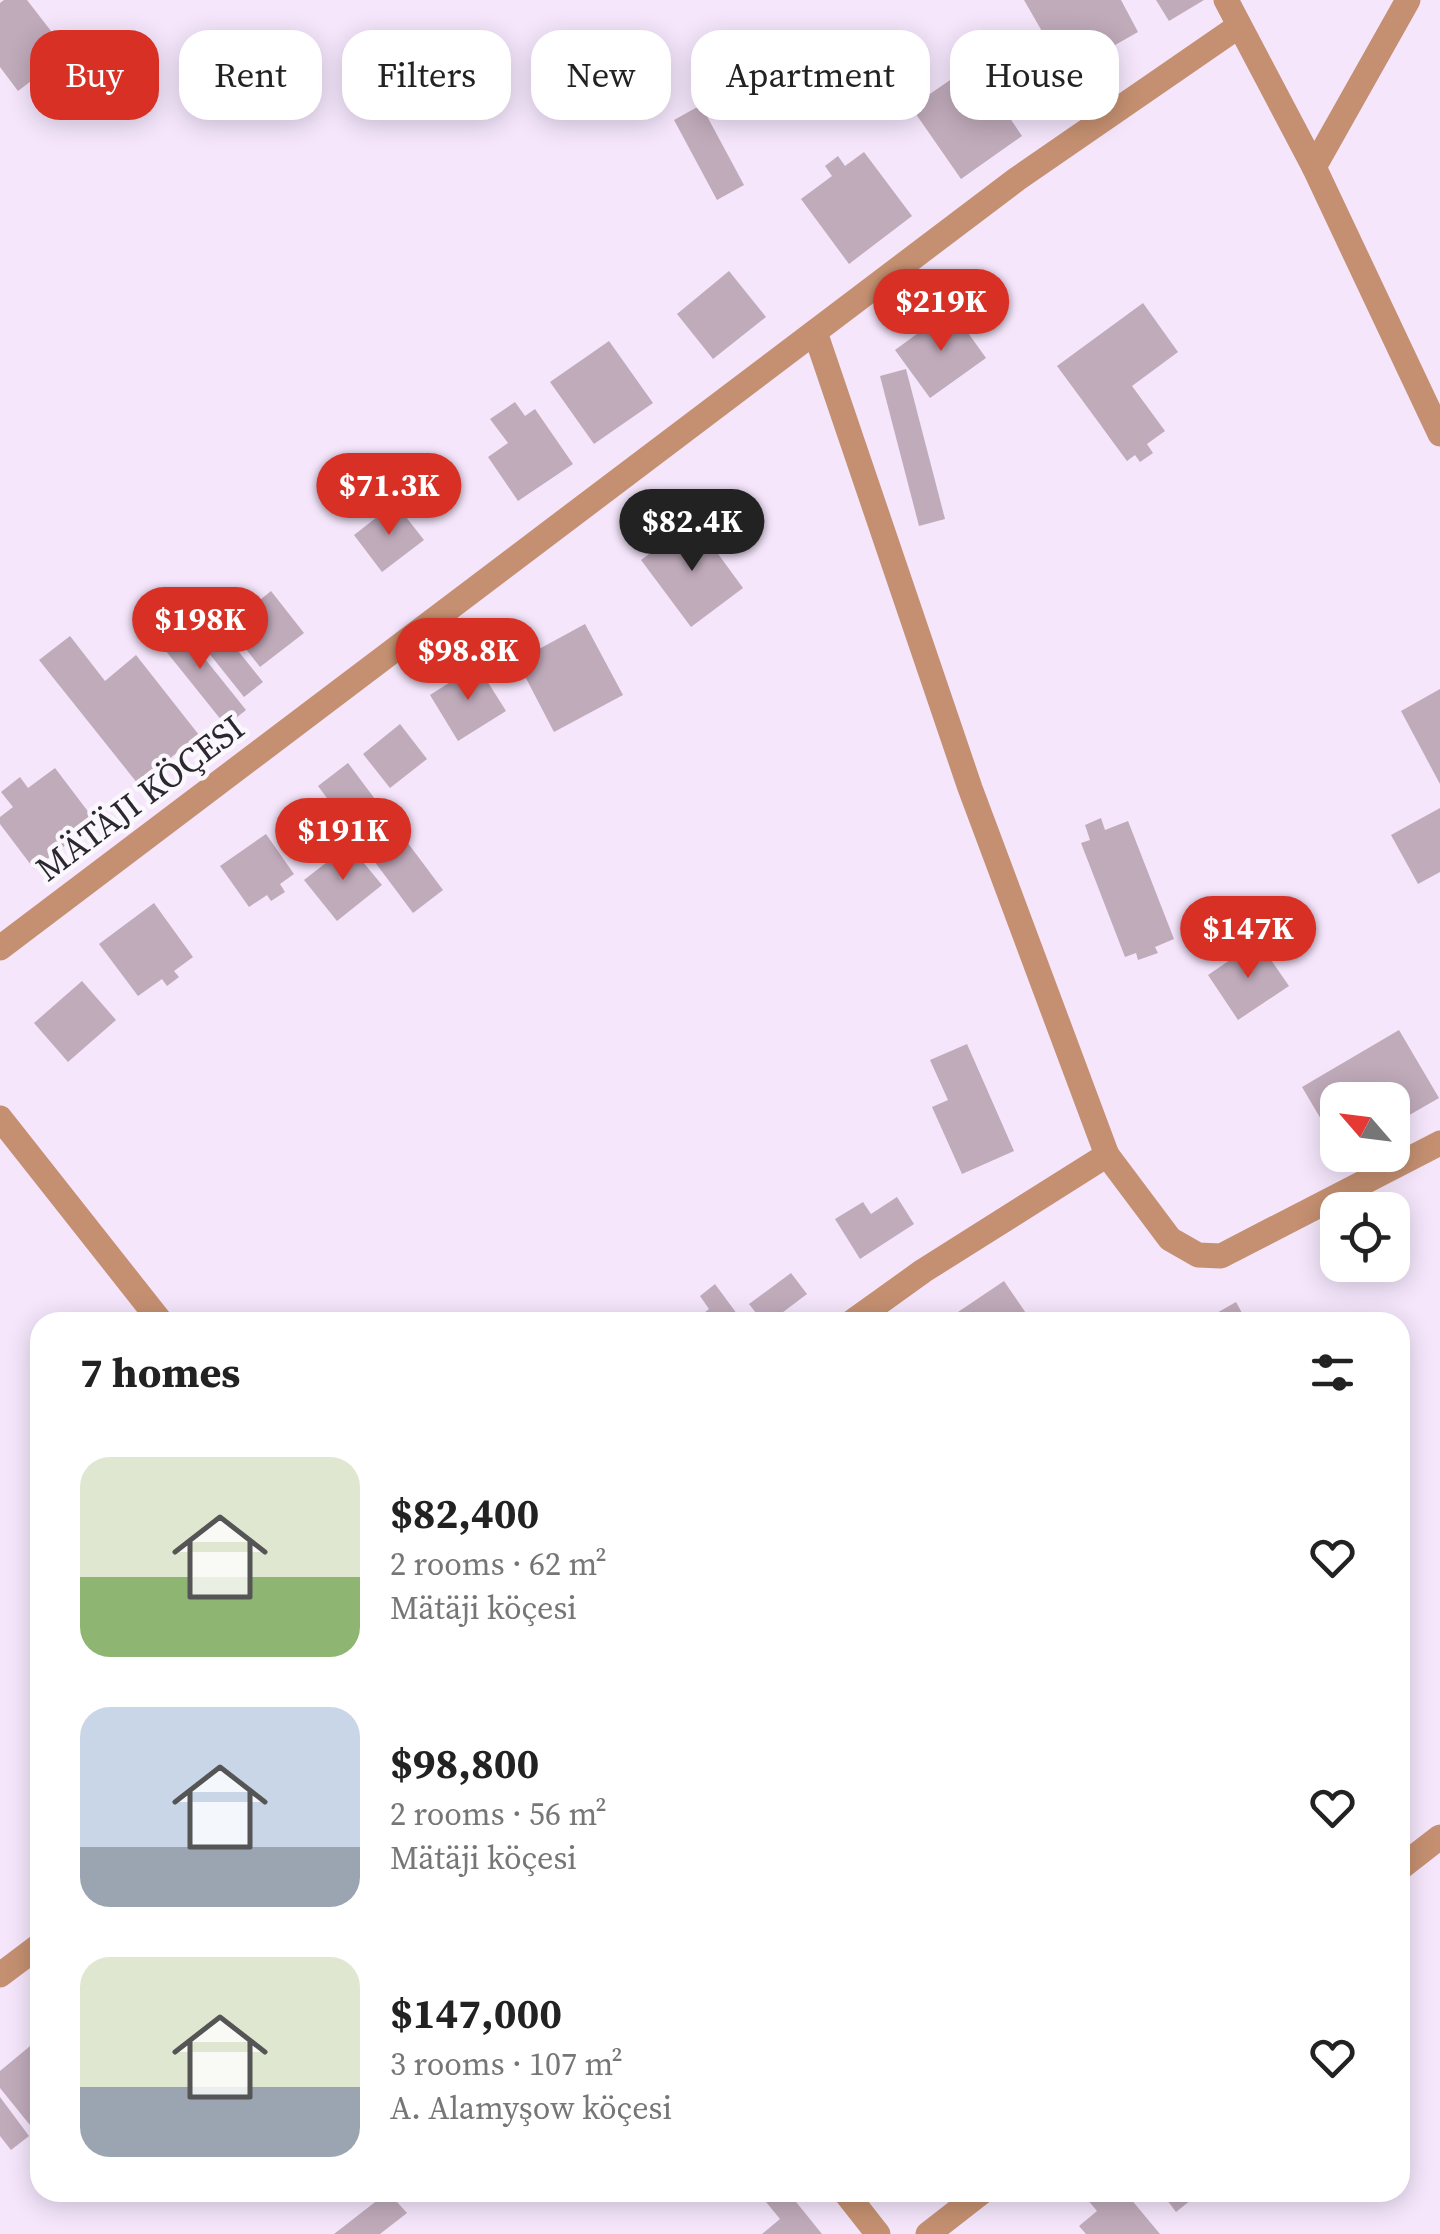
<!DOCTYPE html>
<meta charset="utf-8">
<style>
:root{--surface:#fff;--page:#f6f6f6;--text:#222;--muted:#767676;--accent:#d93025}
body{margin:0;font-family:"Source Serif 4",serif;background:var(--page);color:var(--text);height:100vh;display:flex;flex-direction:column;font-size:38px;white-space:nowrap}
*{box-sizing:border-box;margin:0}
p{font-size:32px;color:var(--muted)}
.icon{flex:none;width:55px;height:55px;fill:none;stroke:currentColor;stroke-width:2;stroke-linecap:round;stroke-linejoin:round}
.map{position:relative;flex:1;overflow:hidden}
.details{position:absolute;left:30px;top:1312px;width:1380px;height:890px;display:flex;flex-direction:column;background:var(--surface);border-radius:30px;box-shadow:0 5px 25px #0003}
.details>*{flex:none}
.top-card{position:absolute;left:30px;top:30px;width:1380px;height:90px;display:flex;gap:20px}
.needle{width:65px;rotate:298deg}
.buttons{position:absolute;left:1320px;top:1082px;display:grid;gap:20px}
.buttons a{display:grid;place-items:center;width:90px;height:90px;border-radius:20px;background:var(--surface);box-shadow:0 5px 25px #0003;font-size:50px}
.price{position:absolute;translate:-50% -85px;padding:0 22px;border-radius:35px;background:var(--accent);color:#fff;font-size:32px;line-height:65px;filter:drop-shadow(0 2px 5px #0008)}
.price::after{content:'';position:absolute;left:50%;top:60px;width:30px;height:22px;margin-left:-15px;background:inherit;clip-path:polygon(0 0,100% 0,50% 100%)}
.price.on{background:#222;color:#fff}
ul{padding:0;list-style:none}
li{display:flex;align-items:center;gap:30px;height:250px;padding:0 50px}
li span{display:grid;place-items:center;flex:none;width:280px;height:200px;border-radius:30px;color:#555}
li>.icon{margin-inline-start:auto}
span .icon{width:120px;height:120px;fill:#fffc;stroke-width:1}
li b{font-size:42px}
h2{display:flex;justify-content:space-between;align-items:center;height:120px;padding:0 50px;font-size:42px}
.chip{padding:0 35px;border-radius:30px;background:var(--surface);box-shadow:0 5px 25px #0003;font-size:35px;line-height:90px}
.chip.on{background:var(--accent);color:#fff}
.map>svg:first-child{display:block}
.building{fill:#c0abbb}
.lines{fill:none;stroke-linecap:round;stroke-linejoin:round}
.minor{stroke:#c59071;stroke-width:25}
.labels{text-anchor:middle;stroke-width:9;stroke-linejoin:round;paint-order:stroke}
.street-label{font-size:35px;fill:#2d2730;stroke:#fbf8fd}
</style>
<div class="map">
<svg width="1440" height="2234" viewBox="0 0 1440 2234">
<rect width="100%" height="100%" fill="#f5e6fc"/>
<!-- building -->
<g class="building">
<path d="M4 0H27L68 53 18 91 0 67V3Z"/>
<path d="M1024 0H1121L1138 32 1066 73Z"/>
<path d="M1156 0H1204L1169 21Z"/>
<path d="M956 76 986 119 1003 108 1022 136 961 179 911 107Z"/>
<path d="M701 105 744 185 717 200 674 120Z"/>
<path d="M864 152 912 216 849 264 801 199 832 176 825 166 838 156 845 166Z"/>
<path d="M729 271 766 317 713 359 677 314Z"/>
<path d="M1143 303 1178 352 1132 386 1165 431 1147 444 1153 453 1140 462 1135 455 1127 461 1057 366Z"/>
<path d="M951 309 986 358 930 398 895 350Z"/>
<path d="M609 341 653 403 594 444 550 382Z"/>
<path d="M906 369 945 519 919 526 880 376Z"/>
<path d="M515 402 525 416 535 409 573 464 518 501 488 457 508 443 490 419Z"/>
<path d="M395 503 424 540 382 572 354 535Z"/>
<path d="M694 521 743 588 691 627 641 560Z"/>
<path d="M271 591 304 633 260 667 228 626Z"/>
<path d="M173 619 246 710 226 726 153 635Z"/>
<path d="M215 622 263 682 244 697 196 637Z"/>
<path d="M585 624 623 695 554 732 517 661Z"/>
<path d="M70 636 105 681 136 655 199 735 138 784 39 660Z"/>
<path d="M477 665 506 711 458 741 430 695Z"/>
<path d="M1440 689V784L1401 711Z"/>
<path d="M400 724 427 759 390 788 363 754Z"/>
<path d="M348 763 443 890 413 913 318 786Z"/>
<path d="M55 768 96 822 34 869 0 824V817L13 807 1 792 20 777 28 788Z"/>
<path d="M1440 808V872L1418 884 1391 835Z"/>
<path d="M1101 818 1105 830 1128 821 1174 939 1155 947 1158 953 1138 960 1136 953 1125 957 1081 843 1090 840 1085 825Z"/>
<path d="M266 834 294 874 280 884 285 892 271 901 267 895 249 907 220 866Z"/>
<path d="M349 845 382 885 337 921 304 880Z"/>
<path d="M154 903 193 957 174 971 179 977 167 986 162 979 138 996 99 944Z"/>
<path d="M1258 941 1289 986 1238 1020 1208 975Z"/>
<path d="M82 981 116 1020 68 1062 34 1023Z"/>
<path d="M1399 1030 1439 1098 1392 1125V1100H1338V1148L1302 1087Z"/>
<path d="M967 1044 1014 1151 962 1174 932 1107 948 1100 930 1060Z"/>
<path d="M897 1197 914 1224 860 1259 835 1219 863 1202 871 1214Z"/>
<path d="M791 1273 807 1294 770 1322H763L749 1304Z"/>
<path d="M1004 1281 1032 1322H965L958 1312Z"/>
<path d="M715 1284 743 1322H692L709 1309 700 1296Z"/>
<path d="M1236 1302 1247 1322H1201Z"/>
<path d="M35 2042 40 2048 38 2135 0 2088V2071Z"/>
<path d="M0 2097 29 2136 11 2150 0 2136Z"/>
<path d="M388 2192 407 2213 380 2234H334Z"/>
<path d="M758 2192H788L822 2234H762L780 2219Z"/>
<path d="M1081 2192H1125L1160 2234H1086L1079 2226 1097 2211Z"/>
<path d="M1161 2192H1201L1176 2212Z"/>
</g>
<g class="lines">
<!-- minor -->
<g class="minor">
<path d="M1226 0 1314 167 1440 434"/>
<path d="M1314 167 1408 0"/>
<path d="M815 332 970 788 1107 1155 1170 1239 1198 1255 1221 1256 1440 1143"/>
<path d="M0 948 1017 179 1239 26"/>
<path d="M0 1118 161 1322"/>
<path d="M852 1322 923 1271 1107 1155"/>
<path d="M1400 1868 1440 1837"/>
<path d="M0 1975 40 1945"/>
<path d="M845 2192 878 2234"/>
<path d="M928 2234 982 2192"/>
</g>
</g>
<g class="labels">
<!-- street labels -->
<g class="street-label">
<text transform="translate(140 798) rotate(-37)" y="12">MÄTÄJI KÖÇESI</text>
</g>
</g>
</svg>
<div class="buttons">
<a><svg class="needle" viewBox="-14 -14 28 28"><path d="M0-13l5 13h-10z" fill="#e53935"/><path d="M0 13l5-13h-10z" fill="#767676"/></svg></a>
<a><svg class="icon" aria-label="locate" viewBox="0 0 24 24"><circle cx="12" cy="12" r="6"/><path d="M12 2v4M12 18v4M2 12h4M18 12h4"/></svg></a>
</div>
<b class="price" style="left:941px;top:354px">$219K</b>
<b class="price" style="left:389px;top:538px">$71.3K</b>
<b class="price on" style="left:692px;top:574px">$82.4K</b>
<b class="price" style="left:200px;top:672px">$198K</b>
<b class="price" style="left:468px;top:703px">$98.8K</b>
<b class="price" style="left:343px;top:883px">$191K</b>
<b class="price" style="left:1248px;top:981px">$147K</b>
<div class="top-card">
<a class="chip on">Buy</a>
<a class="chip">Rent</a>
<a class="chip">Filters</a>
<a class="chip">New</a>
<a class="chip">Apartment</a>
<a class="chip">House</a>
</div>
<section class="details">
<h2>7 homes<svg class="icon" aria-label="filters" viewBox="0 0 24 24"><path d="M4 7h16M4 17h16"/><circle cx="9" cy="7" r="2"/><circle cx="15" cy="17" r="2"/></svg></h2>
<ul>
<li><span style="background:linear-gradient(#dfe7d0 60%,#8fb573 0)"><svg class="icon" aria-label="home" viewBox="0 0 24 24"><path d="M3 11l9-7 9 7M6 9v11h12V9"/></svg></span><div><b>$82,400</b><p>2 rooms · 62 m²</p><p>Mätäji köçesi</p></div><svg class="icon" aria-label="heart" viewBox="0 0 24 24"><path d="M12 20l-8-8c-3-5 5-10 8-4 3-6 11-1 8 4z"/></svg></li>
<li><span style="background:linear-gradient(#c9d6e8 70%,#9aa5b1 0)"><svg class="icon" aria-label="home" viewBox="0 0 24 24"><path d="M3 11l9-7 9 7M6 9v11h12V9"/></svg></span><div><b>$98,800</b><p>2 rooms · 56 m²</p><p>Mätäji köçesi</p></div><svg class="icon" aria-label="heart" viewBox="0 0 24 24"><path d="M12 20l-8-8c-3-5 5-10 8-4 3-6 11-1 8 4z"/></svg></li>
<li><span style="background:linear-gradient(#dfe7d0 65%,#9aa5b1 0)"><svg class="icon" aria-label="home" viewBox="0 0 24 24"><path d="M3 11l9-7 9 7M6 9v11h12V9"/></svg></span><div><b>$147,000</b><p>3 rooms · 107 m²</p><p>A. Alamyşow köçesi</p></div><svg class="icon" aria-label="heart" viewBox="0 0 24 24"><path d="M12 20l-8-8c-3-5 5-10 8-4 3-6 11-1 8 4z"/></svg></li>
</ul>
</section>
</div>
